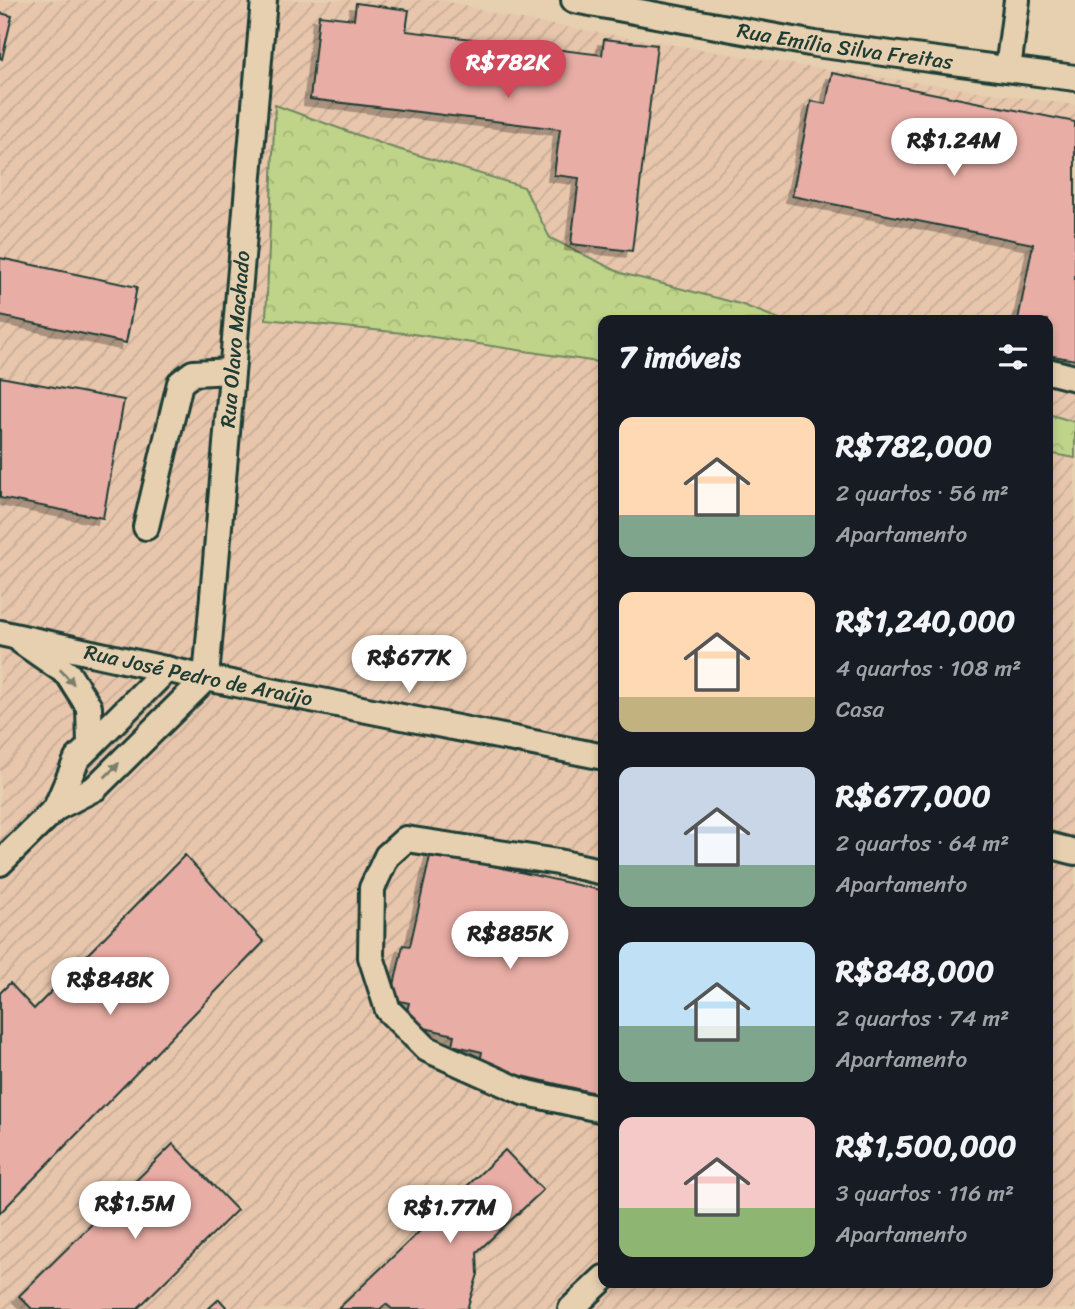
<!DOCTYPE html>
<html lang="pt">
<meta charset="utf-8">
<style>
:root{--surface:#171b24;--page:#242831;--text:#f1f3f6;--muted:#9ea1a6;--accent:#d1495b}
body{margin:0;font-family:Sriracha,sans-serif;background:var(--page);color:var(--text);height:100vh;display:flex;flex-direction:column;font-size:26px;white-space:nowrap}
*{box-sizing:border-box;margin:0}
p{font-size:23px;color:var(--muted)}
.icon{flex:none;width:38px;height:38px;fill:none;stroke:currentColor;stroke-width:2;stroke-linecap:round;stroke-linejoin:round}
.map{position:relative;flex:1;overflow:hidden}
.side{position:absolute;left:598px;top:315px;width:455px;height:973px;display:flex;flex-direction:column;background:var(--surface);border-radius:14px;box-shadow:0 4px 10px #0003}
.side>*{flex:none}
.price{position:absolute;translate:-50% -60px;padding:0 16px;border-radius:24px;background:#fff;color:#222;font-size:23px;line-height:46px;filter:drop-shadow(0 2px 4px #0008)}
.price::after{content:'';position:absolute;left:50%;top:42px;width:21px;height:16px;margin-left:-10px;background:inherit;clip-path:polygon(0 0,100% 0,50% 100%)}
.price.active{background:var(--accent);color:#fff}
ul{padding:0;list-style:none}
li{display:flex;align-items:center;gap:21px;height:175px;padding:0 21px}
li span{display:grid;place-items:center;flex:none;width:196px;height:140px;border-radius:14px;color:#555}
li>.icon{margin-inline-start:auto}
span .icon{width:84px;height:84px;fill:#fffc;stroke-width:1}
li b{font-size:30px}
h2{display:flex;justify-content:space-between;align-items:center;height:84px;padding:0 21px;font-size:30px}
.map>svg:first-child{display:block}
.industrial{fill:url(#industrial-furrows);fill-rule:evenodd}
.forest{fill:url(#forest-crowns);stroke:#6f885e;stroke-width:2}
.building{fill:#e8ada5;stroke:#1f3d34;stroke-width:2;filter:url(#shadow)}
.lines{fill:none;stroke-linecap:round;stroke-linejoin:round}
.minor-casing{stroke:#1f3d34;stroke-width:30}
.minor{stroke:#e6d0af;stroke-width:24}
.oneway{fill:#797f6b}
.labels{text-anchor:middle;stroke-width:5;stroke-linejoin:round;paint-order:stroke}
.street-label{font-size:21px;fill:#1f3d34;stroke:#e6d0af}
</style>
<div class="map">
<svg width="1075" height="1309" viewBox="0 0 1075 1309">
<defs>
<pattern id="industrial-furrows" width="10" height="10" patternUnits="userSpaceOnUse" patternTransform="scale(1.75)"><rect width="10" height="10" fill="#e7c6ac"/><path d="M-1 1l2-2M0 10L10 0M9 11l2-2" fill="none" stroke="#c6ab95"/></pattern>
<pattern id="forest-crowns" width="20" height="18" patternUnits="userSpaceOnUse" patternTransform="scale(1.75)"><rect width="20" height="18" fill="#bfd489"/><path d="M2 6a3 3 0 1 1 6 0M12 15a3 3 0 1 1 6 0" fill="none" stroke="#a4b777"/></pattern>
<filter id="shadow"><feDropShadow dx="-6" dy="6" stdDeviation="0" flood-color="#0004"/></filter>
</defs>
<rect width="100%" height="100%" fill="#e6d0af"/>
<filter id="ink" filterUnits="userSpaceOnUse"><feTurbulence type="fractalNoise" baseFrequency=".0143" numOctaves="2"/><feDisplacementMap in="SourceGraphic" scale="14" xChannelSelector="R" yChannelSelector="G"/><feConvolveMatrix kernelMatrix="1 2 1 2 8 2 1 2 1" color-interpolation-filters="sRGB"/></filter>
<g filter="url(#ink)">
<!-- industrial -->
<path class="industrial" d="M0 0H441L516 19 809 67 1075 105V1309H0ZM604 320H1048V1283H604Z"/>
<!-- forest -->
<g class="forest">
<path d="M275 105 388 146 524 187 550 238 621 273 740 304 782 320H604V363L413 334 266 319Z"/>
<path d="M1048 414 1075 422V458L1048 453Z"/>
</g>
<!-- building -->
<g class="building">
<path d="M356 3 409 10 406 31 602 55 604 39 657 45 632 251 571 244 579 178 554 175 560 129 310 99 319 15 354 19Z"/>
<path d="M0 13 12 16 2 59 0 58Z"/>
<path d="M832 73 1075 122V360L1048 355V320H1018L1033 244 792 196 811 101 826 104Z"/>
<path d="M0 258 137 287 126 343 0 316Z"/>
<path d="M0 377 124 400 103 518 0 498Z"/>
<path d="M431 852 604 891V1095L479 1066 482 1052 452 1045 454 1035 404 1023 409 1003 391 999 403 945 410 946Z"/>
<path d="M185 855 264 942 0 1213V993L10 983 34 1009Z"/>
<path d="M173 1144 237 1210 137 1309H32L19 1296Z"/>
<path d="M505 1150 543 1190 477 1252 478 1274 467 1309H392L386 1304 380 1309H338Z"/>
<path d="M219 1299 228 1309H208Z"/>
</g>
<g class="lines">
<defs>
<g id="minor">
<path id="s1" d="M574 0 815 44 1075 78"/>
<path d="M1008 69 1017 0"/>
<path d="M1048 371 1075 378"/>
<path d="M146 527 180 383 193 373 232 371"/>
<path id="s2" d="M0 633 206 678 604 757"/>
<path d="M22 642 68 674 89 707 90 746"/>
<path id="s3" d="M206 678 264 0"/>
<path d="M56 808 77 759 167 669"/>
<path d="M1048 845 1075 852"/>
<path d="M0 863 56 808 95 788 206 678"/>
<path d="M604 872 558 862 406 839 387 856 372 888 371 957 388 1010 427 1049 523 1092 604 1110"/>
<path d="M571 1309 604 1278"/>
</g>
</defs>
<!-- minor casing -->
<use href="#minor" class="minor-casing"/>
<!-- minor -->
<use href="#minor" class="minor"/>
</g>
<!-- one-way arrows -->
<defs><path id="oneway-solid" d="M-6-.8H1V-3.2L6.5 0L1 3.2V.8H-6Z" transform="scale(1.75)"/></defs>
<g class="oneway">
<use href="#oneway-solid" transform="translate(67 677) rotate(47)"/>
<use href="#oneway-solid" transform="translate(112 770) rotate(-45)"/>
</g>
</g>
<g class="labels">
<!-- street labels -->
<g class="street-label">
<text dy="7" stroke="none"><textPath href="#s1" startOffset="275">Rua Emília Silva Freitas</textPath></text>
<text dy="7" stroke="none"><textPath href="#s3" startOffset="340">Rua Olavo Machado</textPath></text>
<text dy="7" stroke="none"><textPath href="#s2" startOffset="203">Rua José Pedro de Araújo</textPath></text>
</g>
</g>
</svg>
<b class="price active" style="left:508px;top:100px">R$782K</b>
<b class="price" style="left:954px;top:178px">R$1.24M</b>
<b class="price" style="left:409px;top:695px">R$677K</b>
<b class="price" style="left:510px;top:971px">R$885K</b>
<b class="price" style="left:110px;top:1017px">R$848K</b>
<b class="price" style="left:135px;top:1241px">R$1.5M</b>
<b class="price" style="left:450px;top:1245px">R$1.77M</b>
<section class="side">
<h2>7 imóveis<svg class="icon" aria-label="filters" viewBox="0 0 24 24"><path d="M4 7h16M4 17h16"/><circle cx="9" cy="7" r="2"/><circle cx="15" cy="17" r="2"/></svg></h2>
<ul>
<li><span style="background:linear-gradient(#ffd9b3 70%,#7fa58c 0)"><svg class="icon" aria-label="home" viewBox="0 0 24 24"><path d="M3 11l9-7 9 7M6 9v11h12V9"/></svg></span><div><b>R$782,000</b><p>2 quartos · 56 m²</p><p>Apartamento</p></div></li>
<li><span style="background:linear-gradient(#ffd9b3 75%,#c2b280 0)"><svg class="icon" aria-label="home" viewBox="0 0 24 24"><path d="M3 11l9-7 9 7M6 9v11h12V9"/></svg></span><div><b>R$1,240,000</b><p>4 quartos · 108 m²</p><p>Casa</p></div></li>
<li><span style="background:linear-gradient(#c9d6e8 70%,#7fa58c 0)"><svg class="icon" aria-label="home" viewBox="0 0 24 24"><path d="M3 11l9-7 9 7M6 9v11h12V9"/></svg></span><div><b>R$677,000</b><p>2 quartos · 64 m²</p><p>Apartamento</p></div></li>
<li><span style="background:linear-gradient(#bfe0f5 60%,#7fa58c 0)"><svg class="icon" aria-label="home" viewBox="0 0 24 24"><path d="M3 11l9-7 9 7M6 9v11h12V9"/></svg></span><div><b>R$848,000</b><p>2 quartos · 74 m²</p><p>Apartamento</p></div></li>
<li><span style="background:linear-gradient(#f6c9c9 65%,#8fb573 0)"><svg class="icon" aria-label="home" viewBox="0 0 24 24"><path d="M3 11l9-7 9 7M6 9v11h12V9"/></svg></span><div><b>R$1,500,000</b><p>3 quartos · 116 m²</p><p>Apartamento</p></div></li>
</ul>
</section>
</div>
